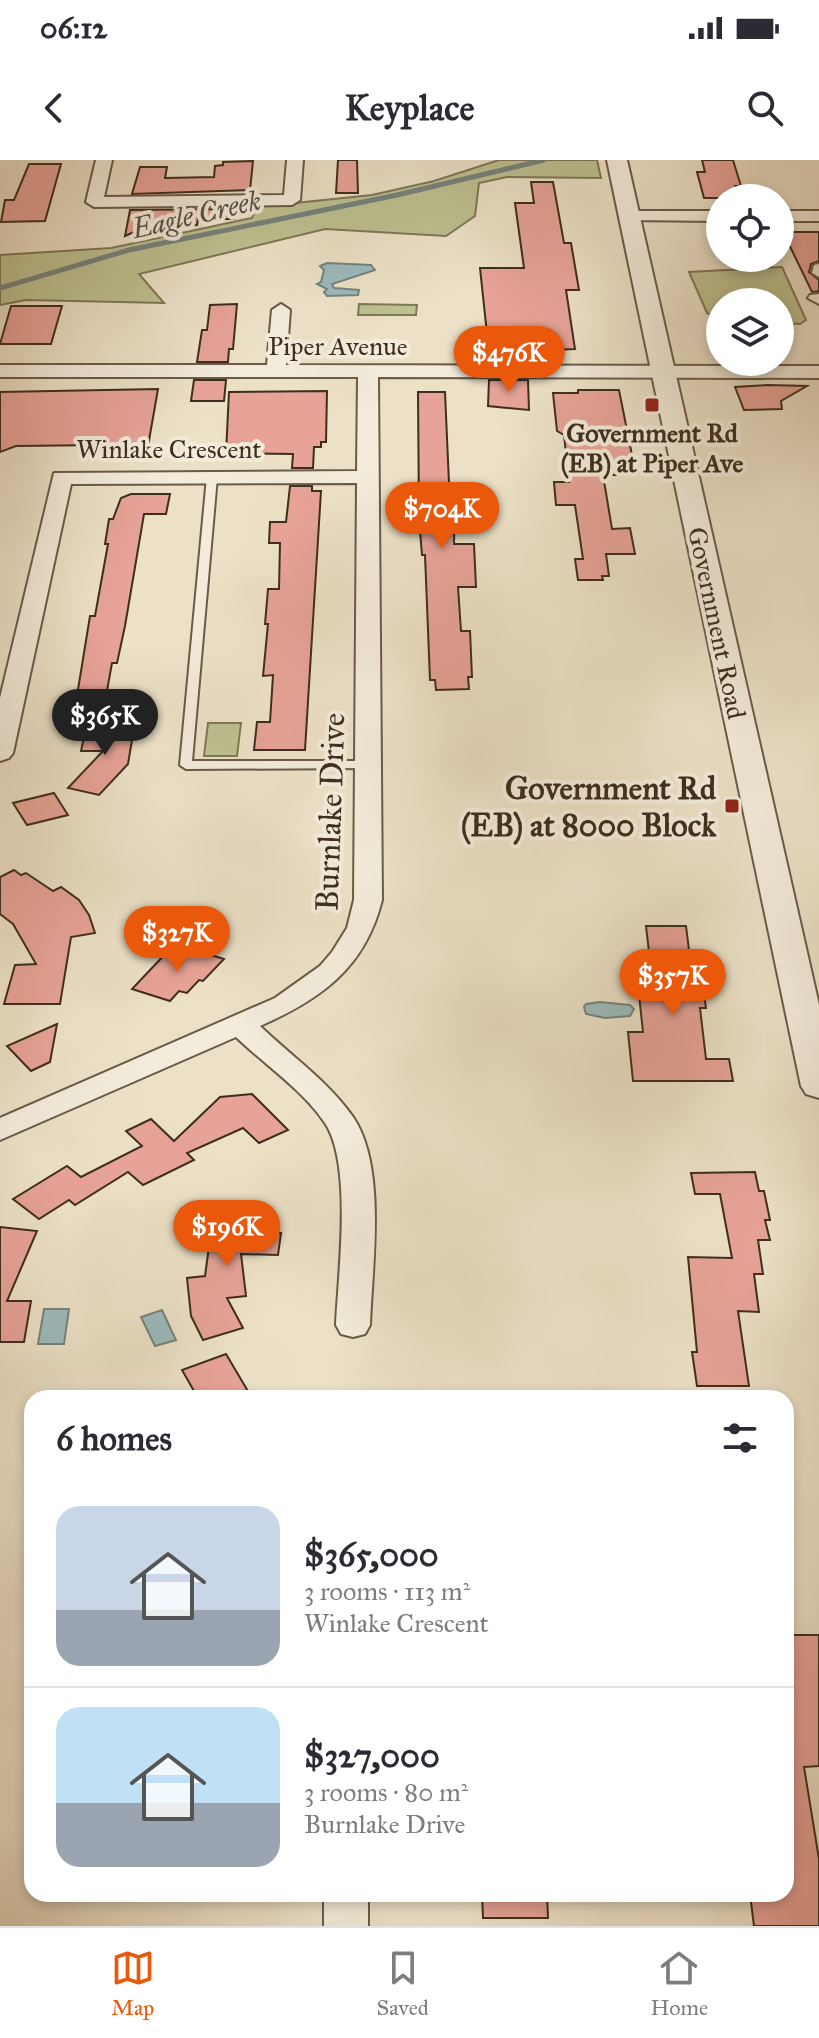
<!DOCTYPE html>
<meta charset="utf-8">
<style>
:root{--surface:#fff;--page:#f2f2f3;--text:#2b2b33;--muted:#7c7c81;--line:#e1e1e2;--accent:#ea580c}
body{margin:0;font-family:"IM FELL Great Primer",serif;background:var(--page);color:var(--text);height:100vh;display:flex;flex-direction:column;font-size:30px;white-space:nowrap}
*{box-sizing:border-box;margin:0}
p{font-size:26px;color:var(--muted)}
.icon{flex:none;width:44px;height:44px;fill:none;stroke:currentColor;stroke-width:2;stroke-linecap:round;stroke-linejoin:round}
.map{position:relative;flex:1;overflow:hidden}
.panel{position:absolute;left:24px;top:1230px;width:770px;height:512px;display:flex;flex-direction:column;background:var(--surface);border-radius:24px;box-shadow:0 4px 12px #0003}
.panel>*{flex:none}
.controls{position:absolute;left:706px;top:24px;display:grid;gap:16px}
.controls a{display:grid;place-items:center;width:88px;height:88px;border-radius:50%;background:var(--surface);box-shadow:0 4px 12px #0003;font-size:40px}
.price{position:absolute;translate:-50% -68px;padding:0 18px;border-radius:28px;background:var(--accent);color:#fff;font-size:26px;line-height:52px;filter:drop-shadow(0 2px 4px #0008)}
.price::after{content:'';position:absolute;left:50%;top:48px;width:24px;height:18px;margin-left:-12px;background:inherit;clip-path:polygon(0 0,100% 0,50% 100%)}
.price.active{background:#222;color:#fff}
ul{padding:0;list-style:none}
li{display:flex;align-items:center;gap:24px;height:200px;padding:0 32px}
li+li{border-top:2px solid var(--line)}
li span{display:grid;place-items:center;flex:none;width:224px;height:160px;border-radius:24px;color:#555}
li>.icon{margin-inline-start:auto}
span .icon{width:96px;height:96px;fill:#fffc;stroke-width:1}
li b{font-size:34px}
h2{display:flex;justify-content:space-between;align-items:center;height:96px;padding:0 32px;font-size:34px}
.status{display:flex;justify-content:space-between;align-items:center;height:56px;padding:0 40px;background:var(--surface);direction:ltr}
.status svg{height:22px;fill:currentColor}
header{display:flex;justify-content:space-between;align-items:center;height:104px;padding:0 32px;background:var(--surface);font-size:36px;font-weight:700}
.menu{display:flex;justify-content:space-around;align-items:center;height:112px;border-top:2px solid var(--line);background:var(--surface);font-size:22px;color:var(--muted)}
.menu a{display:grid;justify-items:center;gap:4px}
.menu .active{color:var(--accent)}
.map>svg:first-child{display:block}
.green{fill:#bec191;stroke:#7e7857;stroke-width:2}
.water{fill:#9cbbbd;stroke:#76837d;stroke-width:2}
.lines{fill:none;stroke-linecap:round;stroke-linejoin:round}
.stream{stroke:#76837d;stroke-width:5}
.building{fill:#e7a397;stroke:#3e2e1d;stroke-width:2}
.service-casing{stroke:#6a5b48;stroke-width:4}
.pedestrian-casing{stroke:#6a5b48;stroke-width:4}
.minor-casing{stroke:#6a5b48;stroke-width:4}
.tertiary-casing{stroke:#6a5b48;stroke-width:4}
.service{fill:#f3ecdb;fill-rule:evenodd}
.pedestrian{fill:#f3ecdb;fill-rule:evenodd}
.minor{fill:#f3ecdb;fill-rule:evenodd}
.tertiary{fill:#f3ecdb;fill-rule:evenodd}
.poi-dot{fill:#8f2418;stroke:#f3ecdb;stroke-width:3}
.labels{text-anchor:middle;stroke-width:8;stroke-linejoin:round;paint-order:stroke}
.far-street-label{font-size:26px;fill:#3e2e1d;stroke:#f3ecdb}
.far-poi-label{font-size:26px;font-weight:bold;fill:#3e2e1d;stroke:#f3ecdb}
.far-water-label{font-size:28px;font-style:italic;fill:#565145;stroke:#f3ecdb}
.poi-label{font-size:32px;font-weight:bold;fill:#3e2e1d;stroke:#f3ecdb;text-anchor:end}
.street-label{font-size:32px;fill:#3e2e1d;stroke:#f3ecdb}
</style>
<div class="status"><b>06:12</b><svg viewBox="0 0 49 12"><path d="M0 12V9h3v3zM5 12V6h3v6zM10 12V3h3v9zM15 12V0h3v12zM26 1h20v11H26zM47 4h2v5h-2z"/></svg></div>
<header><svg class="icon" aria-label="back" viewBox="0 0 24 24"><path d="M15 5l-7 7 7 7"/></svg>Keyplace<svg class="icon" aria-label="search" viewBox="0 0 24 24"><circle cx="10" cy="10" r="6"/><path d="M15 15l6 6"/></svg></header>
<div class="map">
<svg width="819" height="1766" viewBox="0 0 819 1766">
<rect width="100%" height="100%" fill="#ece1c7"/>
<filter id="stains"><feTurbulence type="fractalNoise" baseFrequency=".0025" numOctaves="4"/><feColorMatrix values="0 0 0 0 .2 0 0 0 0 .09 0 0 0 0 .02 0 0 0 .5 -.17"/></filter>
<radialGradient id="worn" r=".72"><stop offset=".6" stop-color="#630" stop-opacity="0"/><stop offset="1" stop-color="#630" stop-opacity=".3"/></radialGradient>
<!-- green -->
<g class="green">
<path d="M499 0H597L601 18 507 17 479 23 475 56 446 76 325 69 139 114 164 143 26 140 0 145V95L111 88 252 58 257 47 372 35 434 21Z"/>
<path d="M782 107 806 160 800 164 780 163V142H720V160L707 153 689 112Z"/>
<path d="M359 144 417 145 416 155H358Z"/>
<path d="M208 563H241L237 596H204Z"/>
</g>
<!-- water -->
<g class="water">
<path d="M327 103 371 105 375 110 332 124 334 128 359 130 358 135 327 136 324 132 327 129 317 124 321 122 324 110 320 106Z"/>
<path d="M600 842 630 845 634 849 630 856 605 858 586 854 584 847 586 844Z"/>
<path d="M44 1149H69L64 1184H38Z"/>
<path d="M162 1150 176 1180 155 1186 141 1157Z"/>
</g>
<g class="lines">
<!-- stream -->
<path class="stream" d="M0 128 129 90 397 35 544 0"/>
</g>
<!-- building -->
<g class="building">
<path d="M338 0H357L358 33H336Z"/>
<path d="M702 0H733L741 26H735L738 38H704L697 12H705Z"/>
<path d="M253 1 250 30 132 34 140 7H167L165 18 214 17 215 6 223 5V2Z"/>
<path d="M29 4H61L45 61 1 62 5 40H14Z"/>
<path d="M531 22H553L564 83H571L579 130H566L575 189 527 191V202H490L480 108H524L515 43H534Z"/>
<path d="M237 49 235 59H198L197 65 143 68 125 76 130 50Z"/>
<path d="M783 72H819V101L811 104 809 112 819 120V131L812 132Z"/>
<path d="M237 144 233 189H229L228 202H197L202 170H207L210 145Z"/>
<path d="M11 146H62L51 184H0Z"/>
<path d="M194 220H226L224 241H191Z"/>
<path d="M489 220H528L529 250 488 246Z"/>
<path d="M768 225 807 226 781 241 782 249 744 250 735 227Z"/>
<path d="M158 229 147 292H100L102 285 16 286 0 292V232Z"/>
<path d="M578 230H619L634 305H618L620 315H603L612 369 630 368 635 394H606L609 416H602L603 420H578L575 399H583L575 345H556L554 322H569L564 275 557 271 553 233H578Z"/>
<path d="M327 231 326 282H321V287H314L313 308H292L293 294 226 293 229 232Z"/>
<path d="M418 232H445L449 323H455L454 384H474L476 427H458L461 471H470L472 517H468L469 529 436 530 435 520H430L425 395H422L419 359Z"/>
<path d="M290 326H312V331H321L305 590H254L257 562H270L273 515 263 516 268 464H265L268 429H279L280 383H269L270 362H286Z"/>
<path d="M131 334H170L166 354H144L125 466 117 503H112L103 553 74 554 90 456H95L108 384H105L109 359H113L121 338Z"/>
<path d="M136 556 128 604 99 635 68 628 103 591H81L86 568H125Z"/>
<path d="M54 633 68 655 27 665 13 643Z"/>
<path d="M14 710 21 715 26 713 53 731 61 727 79 740 89 755 95 773 71 777 60 844H4L15 805 36 804 13 764 0 754V717Z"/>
<path d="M646 766H686L693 822H702L706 848H700L706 899H729L733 921H633L628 872H643L639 835H654Z"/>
<path d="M170 789 193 796 198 791 224 799 203 821 199 820 187 833 179 831 170 841 132 829Z"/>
<path d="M57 864 50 902 31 911 7 886Z"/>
<path d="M252 934 288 970 259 983 243 968 187 993 194 1000 143 1025 128 1012 75 1045 69 1040 39 1059 13 1039 67 1006 81 1017 142 986 126 971 151 959 174 981 220 937Z"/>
<path d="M755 1012 759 1031H764L770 1060H765L770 1080H758L763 1114H754L759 1152 738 1151 749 1226H697L692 1192H697L688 1097 732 1098 720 1034H695L691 1013Z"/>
<path d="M221 1041 256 1042 252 1072 281 1073 278 1095 241 1094 246 1136 227 1138 243 1168 203 1180 191 1156 187 1118 205 1116 213 1057H218Z"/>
<path d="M0 1067 37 1071 7 1141H31L24 1182H0Z"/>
<path d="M226 1194 252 1238H198L182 1210Z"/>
<path d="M786 1475H819V1606L804 1607 819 1699V1766H754L750 1734H786Z"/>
<path d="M482 1734H547L548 1758H483Z"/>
</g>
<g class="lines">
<defs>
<path id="service" d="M212 314 217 317 192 601H366L372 605 370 608 186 609 180 605 207 317Z"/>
<g id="pedestrian">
<path d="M819 104V117L812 113 814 105Z"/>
<path d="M819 134V144L808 138 810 135Z"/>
</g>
<g id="minor">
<path d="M96 0H112L104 37 284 35 287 0H303L300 40 292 45 94 47 86 42Z"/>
<path d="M630 51H720V61L624 60 621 56Z"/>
<rect x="780" y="51" width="39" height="10"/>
<path d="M281 144 290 150 286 205 819 206V218L378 217 382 740C365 808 321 839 260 866 291 896 328 921 353 957 387 1007 372 1106 370 1165L365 1174 353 1177 341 1174 336 1165C338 1115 353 1005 325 963 302 929 265 905 236 877L0 980V958L275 838 320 806 332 792 347 768 354 740 357 323 71 324 13 593 9 598 0 601V538L54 313 357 311 358 217H0V205H267L272 150Z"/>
<rect x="324" y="1734" width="44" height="32"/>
</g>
<path id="tertiary" d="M607 0H627L819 845V938L806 934 801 926Z"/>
</defs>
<!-- service casing -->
<use href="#service" class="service-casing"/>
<!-- pedestrian casing -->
<use href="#pedestrian" class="pedestrian-casing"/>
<!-- minor casing -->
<use href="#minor" class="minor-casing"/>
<!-- tertiary casing -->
<use href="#tertiary" class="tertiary-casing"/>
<!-- service -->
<use href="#service" class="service"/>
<!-- pedestrian -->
<use href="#pedestrian" class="pedestrian"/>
<!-- minor -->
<use href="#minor" class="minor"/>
<!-- tertiary -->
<use href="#tertiary" class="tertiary"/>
</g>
<!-- markers -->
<g class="poi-dot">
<rect x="644" y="237" width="16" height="16" rx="4"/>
<rect x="724" y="638" width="16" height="16" rx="4"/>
</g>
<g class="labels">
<!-- far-street labels -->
<g class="far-street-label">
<text x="338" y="195">Piper Avenue</text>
<text x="169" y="298">Winlake Crescent</text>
<text transform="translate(717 463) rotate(78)" y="9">Government Road</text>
</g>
<!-- far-poi labels -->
<g class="far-poi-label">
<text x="652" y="282">Government Rd<tspan x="652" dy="30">(EB) at Piper Ave</tspan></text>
</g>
<!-- far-water labels -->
<g class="far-water-label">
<text transform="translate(196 54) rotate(-13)" y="10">Eagle Creek</text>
</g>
<!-- poi labels -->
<g class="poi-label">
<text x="716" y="639">Government Rd<tspan x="716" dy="37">(EB) at 8000 Block</tspan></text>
</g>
<!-- street labels -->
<g class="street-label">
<text transform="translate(330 652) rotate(-88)" y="11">Burnlake Drive</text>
</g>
</g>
<rect width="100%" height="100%" filter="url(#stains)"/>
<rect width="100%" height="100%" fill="url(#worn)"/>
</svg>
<div class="controls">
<a><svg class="icon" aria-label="locate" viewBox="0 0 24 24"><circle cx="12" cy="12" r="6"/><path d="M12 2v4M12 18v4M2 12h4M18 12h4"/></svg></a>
<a><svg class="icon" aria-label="layers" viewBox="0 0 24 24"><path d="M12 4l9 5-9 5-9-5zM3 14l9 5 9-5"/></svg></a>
</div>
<b class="price" style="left:509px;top:234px">$476K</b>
<b class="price" style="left:442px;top:390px">$704K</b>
<b class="price active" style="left:105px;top:597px">$365K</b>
<b class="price" style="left:177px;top:814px">$327K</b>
<b class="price" style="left:673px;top:857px">$357K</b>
<b class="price" style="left:227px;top:1108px">$196K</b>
<section class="panel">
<h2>6 homes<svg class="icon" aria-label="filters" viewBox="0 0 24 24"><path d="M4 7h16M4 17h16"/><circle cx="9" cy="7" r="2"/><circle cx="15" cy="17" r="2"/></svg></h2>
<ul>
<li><span style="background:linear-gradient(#c9d6e8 65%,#9aa5b1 0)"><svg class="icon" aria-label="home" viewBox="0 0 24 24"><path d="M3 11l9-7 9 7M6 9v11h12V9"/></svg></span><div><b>$365,000</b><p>3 rooms · 113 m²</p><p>Winlake Crescent</p></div></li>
<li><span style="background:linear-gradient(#bfe0f5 60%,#9aa5b1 0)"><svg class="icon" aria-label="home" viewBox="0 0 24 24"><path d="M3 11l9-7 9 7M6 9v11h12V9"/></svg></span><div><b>$327,000</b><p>3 rooms · 80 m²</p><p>Burnlake Drive</p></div></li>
</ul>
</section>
</div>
<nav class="menu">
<a class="active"><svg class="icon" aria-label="map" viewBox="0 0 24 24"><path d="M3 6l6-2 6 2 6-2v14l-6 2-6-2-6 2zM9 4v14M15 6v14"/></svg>Map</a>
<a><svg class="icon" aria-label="saved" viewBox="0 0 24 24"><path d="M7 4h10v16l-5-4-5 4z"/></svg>Saved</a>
<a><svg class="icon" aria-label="home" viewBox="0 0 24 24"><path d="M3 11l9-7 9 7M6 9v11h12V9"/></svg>Home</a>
</nav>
